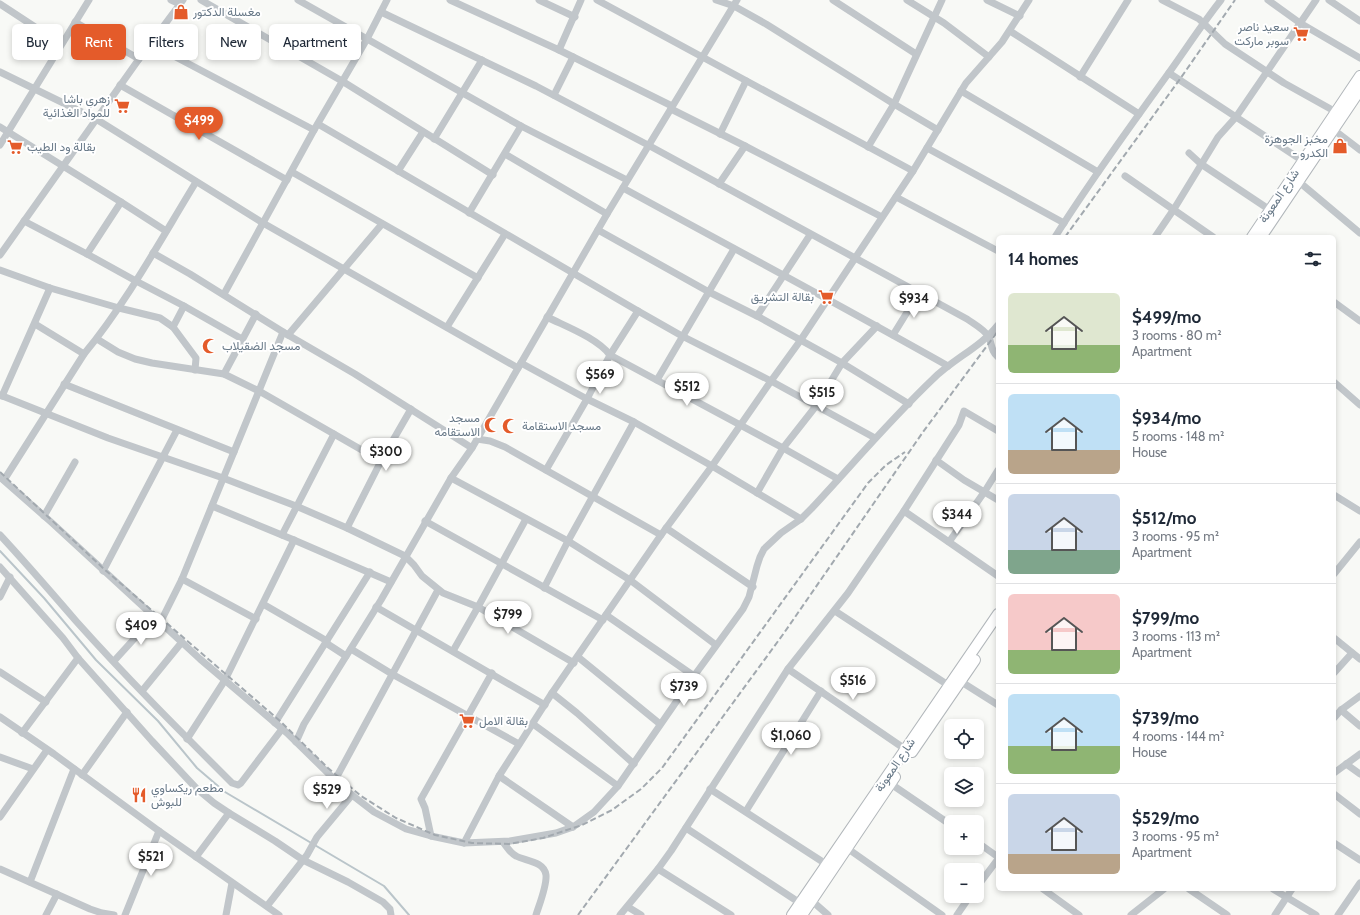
<!DOCTYPE html>
<meta charset="utf-8">
<style>
:root{--surface:#fff;--page:#f6f6f7;--text:#1f2937;--muted:#747a83;--line:#e0e1e3;--accent:#e45b2a}
body{margin:0;font-family:Cabin,Vazirmatn,sans-serif;background:var(--page);color:var(--text);height:100vh;display:flex;flex-direction:column;font-size:15px;white-space:nowrap}
*{box-sizing:border-box;margin:0}
p{font-size:13px;color:var(--muted)}
.icon{flex:none;width:22px;height:22px;fill:none;stroke:currentColor;stroke-width:2;stroke-linecap:round;stroke-linejoin:round}
.map{position:relative;flex:1;overflow:hidden}
.drawer{position:absolute;left:996px;top:235px;width:340px;height:656px;display:flex;flex-direction:column;background:var(--surface);border-radius:6px;box-shadow:0 2px 6px #0003}
.drawer>*{flex:none}
.top-card{position:absolute;left:12px;top:24px;width:380px;height:36px;display:flex;gap:8px}
.buttons{position:absolute;left:944px;top:719px;display:grid;gap:8px}
.buttons a{display:grid;place-items:center;width:40px;height:40px;border-radius:6px;background:var(--surface);box-shadow:0 2px 6px #0003;font-size:20px}
.price{position:absolute;translate:-50% -34px;padding:0 9px;border-radius:14px;background:#fff;color:#222;font-size:13px;line-height:26px;filter:drop-shadow(0 1px 2px #0008)}
.price::after{content:'';position:absolute;left:50%;top:24px;width:12px;height:9px;margin-left:-6px;background:inherit;clip-path:polygon(0 0,100% 0,50% 100%)}
.price.selected{background:var(--accent);color:#fff}
ul{padding:0;list-style:none}
li{display:flex;align-items:center;gap:12px;height:100px;padding:0 12px}
li+li{border-top:1px solid var(--line)}
li span{display:grid;place-items:center;flex:none;width:112px;height:80px;border-radius:6px;color:#555}
li>.icon{margin-inline-start:auto}
span .icon{width:48px;height:48px;fill:#fffc;stroke-width:1}
li b{font-size:17px}
h2{display:flex;justify-content:space-between;align-items:center;height:48px;padding:0 12px;font-size:17px}
.pill{padding:0 14px;border-radius:6px;background:var(--surface);box-shadow:0 2px 6px #0003;font-size:14px;line-height:36px}
.pill.selected{background:var(--accent);color:#fff}
.map>svg:first-child{display:block}
.lines{fill:none;stroke-linecap:round;stroke-linejoin:round}
.stream{stroke:#bac5ca;stroke-width:2}
.highway-casing{stroke:#b2b7bb;stroke-width:12}
.minor{stroke:#c1c6ca;stroke-width:7}
.highway{stroke:#fff;stroke-width:10}
.rail{stroke:#a2a9af;stroke-width:2;stroke-dasharray:6 3;stroke-linecap:butt}
.labels{text-anchor:middle;stroke-width:4;stroke-linejoin:round;paint-order:stroke}
.poi-label{font-size:12px;fill:#677887;stroke:#fff;text-anchor:start}
.street-label{font-size:12px;fill:#677887;stroke:#fff}
</style>
<div class="map">
<svg width="1360" height="915" viewBox="0 0 1360 915">
<rect width="100%" height="100%" fill="#f8f9f6"/>
<g class="lines">
<!-- stream -->
<path class="stream" d="M0 551 44 598 96 660 158 721 197 768 225 792 384 886 409 915"/>
<defs>
<g id="highway">
<path d="M1252 237 1360 76"/>
<path d="M1261 237 1360 90"/>
<path d="M912 752 975 660"/>
<path d="M792 915 998 614"/>
<path d="M802 915 895 777"/>
</g>
</defs>
<!-- highway casing -->
<use href="#highway" class="highway-casing"/>
<!-- minor -->
<g class="minor">
<path d="M171 0 180 4"/>
<path d="M201 0 342 81 493 175"/>
<path d="M298 0 521 126 627 180"/>
<path d="M450 0 559 50 672 106"/>
<path d="M539 0 575 17"/>
<path d="M597 0 913 171"/>
<path d="M716 0 734 6 766 24 894 104 938 130"/>
<path d="M833 0 916 54"/>
<path d="M907 0 944 23 989 57"/>
<path d="M987 0 1020 16"/>
<path d="M1162 0 1199 19 1225 44 1284 83 1336 112"/>
<path d="M1268 0 1300 23 1360 58"/>
<path d="M1329 0 1360 21"/>
<path d="M0 4 61 44"/>
<path d="M381 12 536 86 648 145 967 319C974 324 984 329 989 337 992 345 991 351 998 357"/>
<path d="M75 22 139 59"/>
<path d="M1010 31 1139 114"/>
<path d="M152 42 170 54 314 130"/>
<path d="M559 50 581 0"/>
<path d="M0 72 96 119 263 223 518 368"/>
<path d="M1169 73 1303 161"/>
<path d="M1080 77 1128 0"/>
<path d="M120 85 287 180"/>
<path d="M961 91 1098 172"/>
<path d="M554 95 573 57"/>
<path d="M671 109 745 146 882 217"/>
<path d="M318 124 638 311 682 336 771 381 875 438"/>
<path d="M0 127 121 202 166 231"/>
<path d="M1334 130 1360 150"/>
<path d="M720 134 746 81"/>
<path d="M434 139 482 60"/>
<path d="M0 145 89 0"/>
<path d="M868 147 894 104 942 0"/>
<path d="M927 148 1064 223"/>
<path d="M1189 153 1201 164 1270 210"/>
<path d="M505 154 607 214"/>
<path d="M398 171 423 132"/>
<path d="M292 172 478 278"/>
<path d="M1125 176 1213 237"/>
<path d="M1298 181 1360 233"/>
<path d="M719 184 745 146"/>
<path d="M623 188C731 247 840 305 948 366"/>
<path d="M896 197 998 251"/>
<path d="M469 213 521 126"/>
<path d="M24 221 87 254 136 281 184 306 242 339"/>
<path d="M598 230 709 292 757 316 842 363 909 404"/>
<path d="M1055 237C1090 181 1129 128 1168 74 1186 49 1202 24 1221 0"/>
<path d="M1155 237 1174 209 1218 137 1236 117 1316 0"/>
<path d="M153 253 190 274 288 335 355 374 472 448"/>
<path d="M87 254 121 202"/>
<path d="M0 255 139 59 183 0"/>
<path d="M0 270 50 288 119 308 160 318 173 327 196 358 195 370"/>
<path d="M224 294 314 130 367 39 387 0"/>
<path d="M1334 302 1360 321"/>
<path d="M757 316 810 235"/>
<path d="M547 317C567 327 597 338 610 355L783 448 838 479"/>
<path d="M35 324 84 354"/>
<path d="M173 327 184 306"/>
<path d="M447 327 505 234"/>
<path d="M288 335 382 224"/>
<path d="M893 335 919 293"/>
<path d="M97 339 118 352 135 359 152 363 224 374 259 391 381 461"/>
<path d="M521 363 587 399 634 422 712 466 801 519"/>
<path d="M224 374 256 314"/>
<path d="M657 380 734 249"/>
<path d="M1334 382 1360 405"/>
<path d="M64 384 234 452"/>
<path d="M0 395 108 438 223 478 296 506 347 528 405 556 414 565 422 576 443 593 478 607 526 519"/>
<path d="M2 396 50 288"/>
<path d="M477 439 490 441 505 447 661 535"/>
<path d="M936 460 964 480 998 500"/>
<path d="M546 470 587 399 610 355 638 311"/>
<path d="M0 477 51 522 200 659 287 733 335 780 352 795 374 812 406 829 431 836 464 843 510 841 556 833 573 827 594 812 618 786 694 676 743 609 749 597 757 566 760 557 764 549 781 533 801 519 812 508C852 465 890 420 933 379 953 359 981 347 998 325"/>
<path d="M451 478 568 541 630 580 716 645"/>
<path d="M4 480 84 354C127 302 161 239 196 182"/>
<path d="M757 493 783 448 816 406 842 363 877 326"/>
<path d="M1334 495 1360 511"/>
<path d="M212 506 294 540 391 582"/>
<path d="M904 511 998 576"/>
<path d="M44 516 75 462"/>
<path d="M425 521 603 620"/>
<path d="M347 528 381 461 411 409"/>
<path d="M666 528 753 587"/>
<path d="M0 535C26 563 51 592 76 621 126 677 179 730 232 783L238 785 241 783 282 729"/>
<path d="M282 535 334 434"/>
<path d="M949 542 985 491 998 470"/>
<path d="M0 567 63 638 78 658 152 741 196 788 214 803 229 813 275 841 303 860 348 882 383 902 390 909 391 915"/>
<path d="M103 571 177 430"/>
<path d="M1334 574 1360 542"/>
<path d="M182 579 256 619"/>
<path d="M544 588 568 541 634 422"/>
<path d="M0 597 10 577"/>
<path d="M263 604 327 641"/>
<path d="M376 607 545 705"/>
<path d="M835 611 948 685"/>
<path d="M606 615 694 676"/>
<path d="M160 623 182 579 283 332"/>
<path d="M1334 638 1360 659"/>
<path d="M326 643 346 656"/>
<path d="M351 649 392 674 519 744"/>
<path d="M453 651 478 607 574 663"/>
<path d="M578 657 660 724"/>
<path d="M114 661 154 617"/>
<path d="M788 669 905 749"/>
<path d="M0 672 46 702"/>
<path d="M1334 673 1352 653"/>
<path d="M960 681 998 705"/>
<path d="M142 691 182 642"/>
<path d="M552 693 577 713 634 764"/>
<path d="M1341 710 1360 726"/>
<path d="M0 717 54 754 159 831 279 915"/>
<path d="M1334 718 1341 710 1360 696"/>
<path d="M275 723 370 572"/>
<path d="M533 724 618 786"/>
<path d="M22 733 78 658"/>
<path d="M187 739 225 680 294 540"/>
<path d="M296 742 304 724 381 600 451 478 472 448 607 214 737 0"/>
<path d="M0 757 33 769"/>
<path d="M1346 764 1360 774"/>
<path d="M1334 773 1360 754"/>
<path d="M82 775 127 712"/>
<path d="M499 776 573 827"/>
<path d="M335 780 438 590"/>
<path d="M891 784 951 825"/>
<path d="M710 789 826 864"/>
<path d="M1334 794 1360 814"/>
<path d="M746 811 821 691"/>
<path d="M0 817 47 750"/>
<path d="M686 828 800 903"/>
<path d="M431 836 425 808 421 799 492 673"/>
<path d="M503 842C507 847 510 853 516 856 525 861 544 861 546 875 547 886 539 905 536 915"/>
<path d="M977 842 998 857"/>
<path d="M464 843 499 776 552 693 661 535 712 466 771 381 800 341 913 171 966 83 1002 42 1029 0"/>
<path d="M1334 843 1360 860"/>
<path d="M844 846 942 915"/>
<path d="M196 857 229 813"/>
<path d="M0 869 90 909 102 913 114 915"/>
<path d="M658 869 731 915"/>
<path d="M30 882 74 769"/>
<path d="M977 887 998 859"/>
<path d="M1043 889 1079 915"/>
<path d="M1189 889 1227 915"/>
<path d="M1273 889 1316 915"/>
<path d="M812 901 828 915"/>
<path d="M267 906 307 855 317 837 352 795"/>
<path d="M628 907 641 915"/>
<path d="M46 915 57 894"/>
<path d="M125 915 159 831"/>
<path d="M226 915 232 883"/>
<path d="M620 915 658 869 671 851 788 669 848 593 904 511 959 425 964 411 998 431"/>
<path d="M957 915 970 896"/>
<path d="M1131 915 1164 889"/>
<path d="M1275 915 1292 889"/>
<path d="M1338 915 1360 883"/>
</g>
<!-- highway -->
<use href="#highway" class="highway"/>
<!-- rail -->
<g class="rail">
<path d="M1065 237 1180 79 1235 0"/>
<path d="M0 472 104 569 280 721 328 768 361 796 396 818 435 835 472 843 509 844 543 838 582 825 612 810 641 789 662 768 868 483 886 465 905 452"/>
<path d="M578 915 784 633 923 432 998 331"/>
</g>
</g>
<!-- icons -->
<defs>
<symbol id="shop-bare" viewBox="-9 -9 18 18"><path d="M-5-2.5h2.3a2.7 3.5 0 0 1 5.4 0H5L5.5 6h-11ZM-1.5-2.5h3a1.5 2.3 0 0 0-3 0Z" fill="#e45b2a" stroke="#fff" stroke-width="2.5" paint-order="stroke"/></symbol>
<symbol id="supermarket-bare" viewBox="-9 -9 18 18"><path d="M-6-5.5h2.5l.6 2H6L4.5 2H-2.5L-4.4-4H-6ZM-1.5 3.2a1.3 1.3 0 1 0 .1 0ZM3 3.2a1.3 1.3 0 1 0 .1 0Z" fill="#e45b2a" stroke="#fff" stroke-width="2.5" paint-order="stroke"/></symbol>
<symbol id="mosque-bare" viewBox="-9 -9 18 18"><path d="M3.5-4.9A6 6 0 1 0 3.5 4.9A5 5 0 1 1 3.5-4.9Z" fill="#e45b2a" stroke="#fff" stroke-width="2.5" paint-order="stroke"/></symbol>
<symbol id="restaurant-bare" viewBox="-9 -9 18 18"><path d="M-5-6h1v4h1v-4h1v4h1v-4h1v5L-1.5 .5V6h-2V.5L-5-1ZM5-6V6H3V1.5H1.5Q1.5-4 5-6Z" fill="#e45b2a" stroke="#fff" stroke-width="2.5" paint-order="stroke"/></symbol>
</defs>
<g fill-rule="evenodd">
<use href="#shop-bare" x="170" y="1" width="22" height="22"/>
<use href="#supermarket-bare" x="1290" y="23" width="22" height="22"/>
<use href="#supermarket-bare" x="111" y="95" width="22" height="22"/>
<use href="#shop-bare" x="1329" y="135" width="22" height="22"/>
<use href="#supermarket-bare" x="4" y="136" width="22" height="22"/>
<use href="#supermarket-bare" x="815" y="286" width="22" height="22"/>
<use href="#mosque-bare" x="199" y="335" width="22" height="22"/>
<use href="#mosque-bare" x="481" y="414" width="22" height="22"/>
<use href="#mosque-bare" x="499" y="415" width="22" height="22"/>
<use href="#supermarket-bare" x="456" y="710" width="22" height="22"/>
<use href="#restaurant-bare" x="128" y="784" width="22" height="22"/>
</g>
<g class="labels">
<!-- poi labels -->
<g class="poi-label">
<text x="193" y="16">مغسلة الدكتور</text>
<text x="1289" y="31" text-anchor="end">سعيد ناصر<tspan x="1289" dy="14">سوبر ماركت</tspan></text>
<text x="110" y="103" text-anchor="end">زهري باشا<tspan x="110" dy="14">للمواد الغذائية</tspan></text>
<text x="1328" y="143" text-anchor="end">مخبز الجوهرة<tspan x="1328" dy="14">- الكدرو</tspan></text>
<text x="27" y="151">بقالة ود الطيب</text>
<text x="814" y="301" text-anchor="end">بقالة التشريق</text>
<text x="222" y="350">مسجد الضقيلاب</text>
<text x="480" y="422" text-anchor="end">مسجد<tspan x="480" dy="14">الاستقامه</tspan></text>
<text x="522" y="430">مسجد الاستقامة</text>
<text x="479" y="725">بقالة الامل</text>
<text x="151" y="792">مطعم ريكساوي<tspan x="151" dy="14">للبوش</tspan></text>
</g>
<!-- street labels -->
<g class="street-label">
<text transform="translate(1279 196) rotate(-56)" y="4">شارع المعونة</text>
<text transform="translate(895 765) rotate(-56)" y="4">شارع المعونة</text>
</g>
</g>
</svg>
<div class="buttons">
<a><svg class="icon" aria-label="locate" viewBox="0 0 24 24"><circle cx="12" cy="12" r="6"/><path d="M12 2v4M12 18v4M2 12h4M18 12h4"/></svg></a>
<a><svg class="icon" aria-label="layers" viewBox="0 0 24 24"><path d="M12 4l9 5-9 5-9-5zM3 14l9 5 9-5"/></svg></a>
<a>+</a>
<a>−</a>
</div>
<b class="price selected" style="left:199px;top:141px">$499</b>
<b class="price" style="left:914px;top:319px">$934</b>
<b class="price" style="left:600px;top:395px">$569</b>
<b class="price" style="left:687px;top:407px">$512</b>
<b class="price" style="left:822px;top:413px">$515</b>
<b class="price" style="left:386px;top:472px">$300</b>
<b class="price" style="left:957px;top:535px">$344</b>
<b class="price" style="left:508px;top:635px">$799</b>
<b class="price" style="left:141px;top:646px">$409</b>
<b class="price" style="left:853px;top:701px">$516</b>
<b class="price" style="left:684px;top:707px">$739</b>
<b class="price" style="left:791px;top:756px">$1,060</b>
<b class="price" style="left:327px;top:810px">$529</b>
<b class="price" style="left:151px;top:877px">$521</b>
<div class="top-card">
<a class="pill">Buy</a>
<a class="pill selected">Rent</a>
<a class="pill">Filters</a>
<a class="pill">New</a>
<a class="pill">Apartment</a>
</div>
<section class="drawer">
<h2>14 homes<svg class="icon" aria-label="filters" viewBox="0 0 24 24"><path d="M4 7h16M4 17h16"/><circle cx="9" cy="7" r="2"/><circle cx="15" cy="17" r="2"/></svg></h2>
<ul>
<li><span style="background:linear-gradient(#dfe7d0 65%,#8fb573 0)"><svg class="icon" aria-label="home" viewBox="0 0 24 24"><path d="M3 11l9-7 9 7M6 9v11h12V9"/></svg></span><div><b>$499/mo</b><p>3 rooms · 80 m²</p><p>Apartment</p></div></li>
<li><span style="background:linear-gradient(#bfe0f5 70%,#b9a48a 0)"><svg class="icon" aria-label="home" viewBox="0 0 24 24"><path d="M3 11l9-7 9 7M6 9v11h12V9"/></svg></span><div><b>$934/mo</b><p>5 rooms · 148 m²</p><p>House</p></div></li>
<li><span style="background:linear-gradient(#c9d6e8 70%,#7fa58c 0)"><svg class="icon" aria-label="home" viewBox="0 0 24 24"><path d="M3 11l9-7 9 7M6 9v11h12V9"/></svg></span><div><b>$512/mo</b><p>3 rooms · 95 m²</p><p>Apartment</p></div></li>
<li><span style="background:linear-gradient(#f6c9c9 70%,#8fb573 0)"><svg class="icon" aria-label="home" viewBox="0 0 24 24"><path d="M3 11l9-7 9 7M6 9v11h12V9"/></svg></span><div><b>$799/mo</b><p>3 rooms · 113 m²</p><p>Apartment</p></div></li>
<li><span style="background:linear-gradient(#bfe0f5 65%,#8fb573 0)"><svg class="icon" aria-label="home" viewBox="0 0 24 24"><path d="M3 11l9-7 9 7M6 9v11h12V9"/></svg></span><div><b>$739/mo</b><p>4 rooms · 144 m²</p><p>House</p></div></li>
<li><span style="background:linear-gradient(#c9d6e8 75%,#b9a48a 0)"><svg class="icon" aria-label="home" viewBox="0 0 24 24"><path d="M3 11l9-7 9 7M6 9v11h12V9"/></svg></span><div><b>$529/mo</b><p>3 rooms · 95 m²</p><p>Apartment</p></div></li>
</ul>
</section>
</div>
